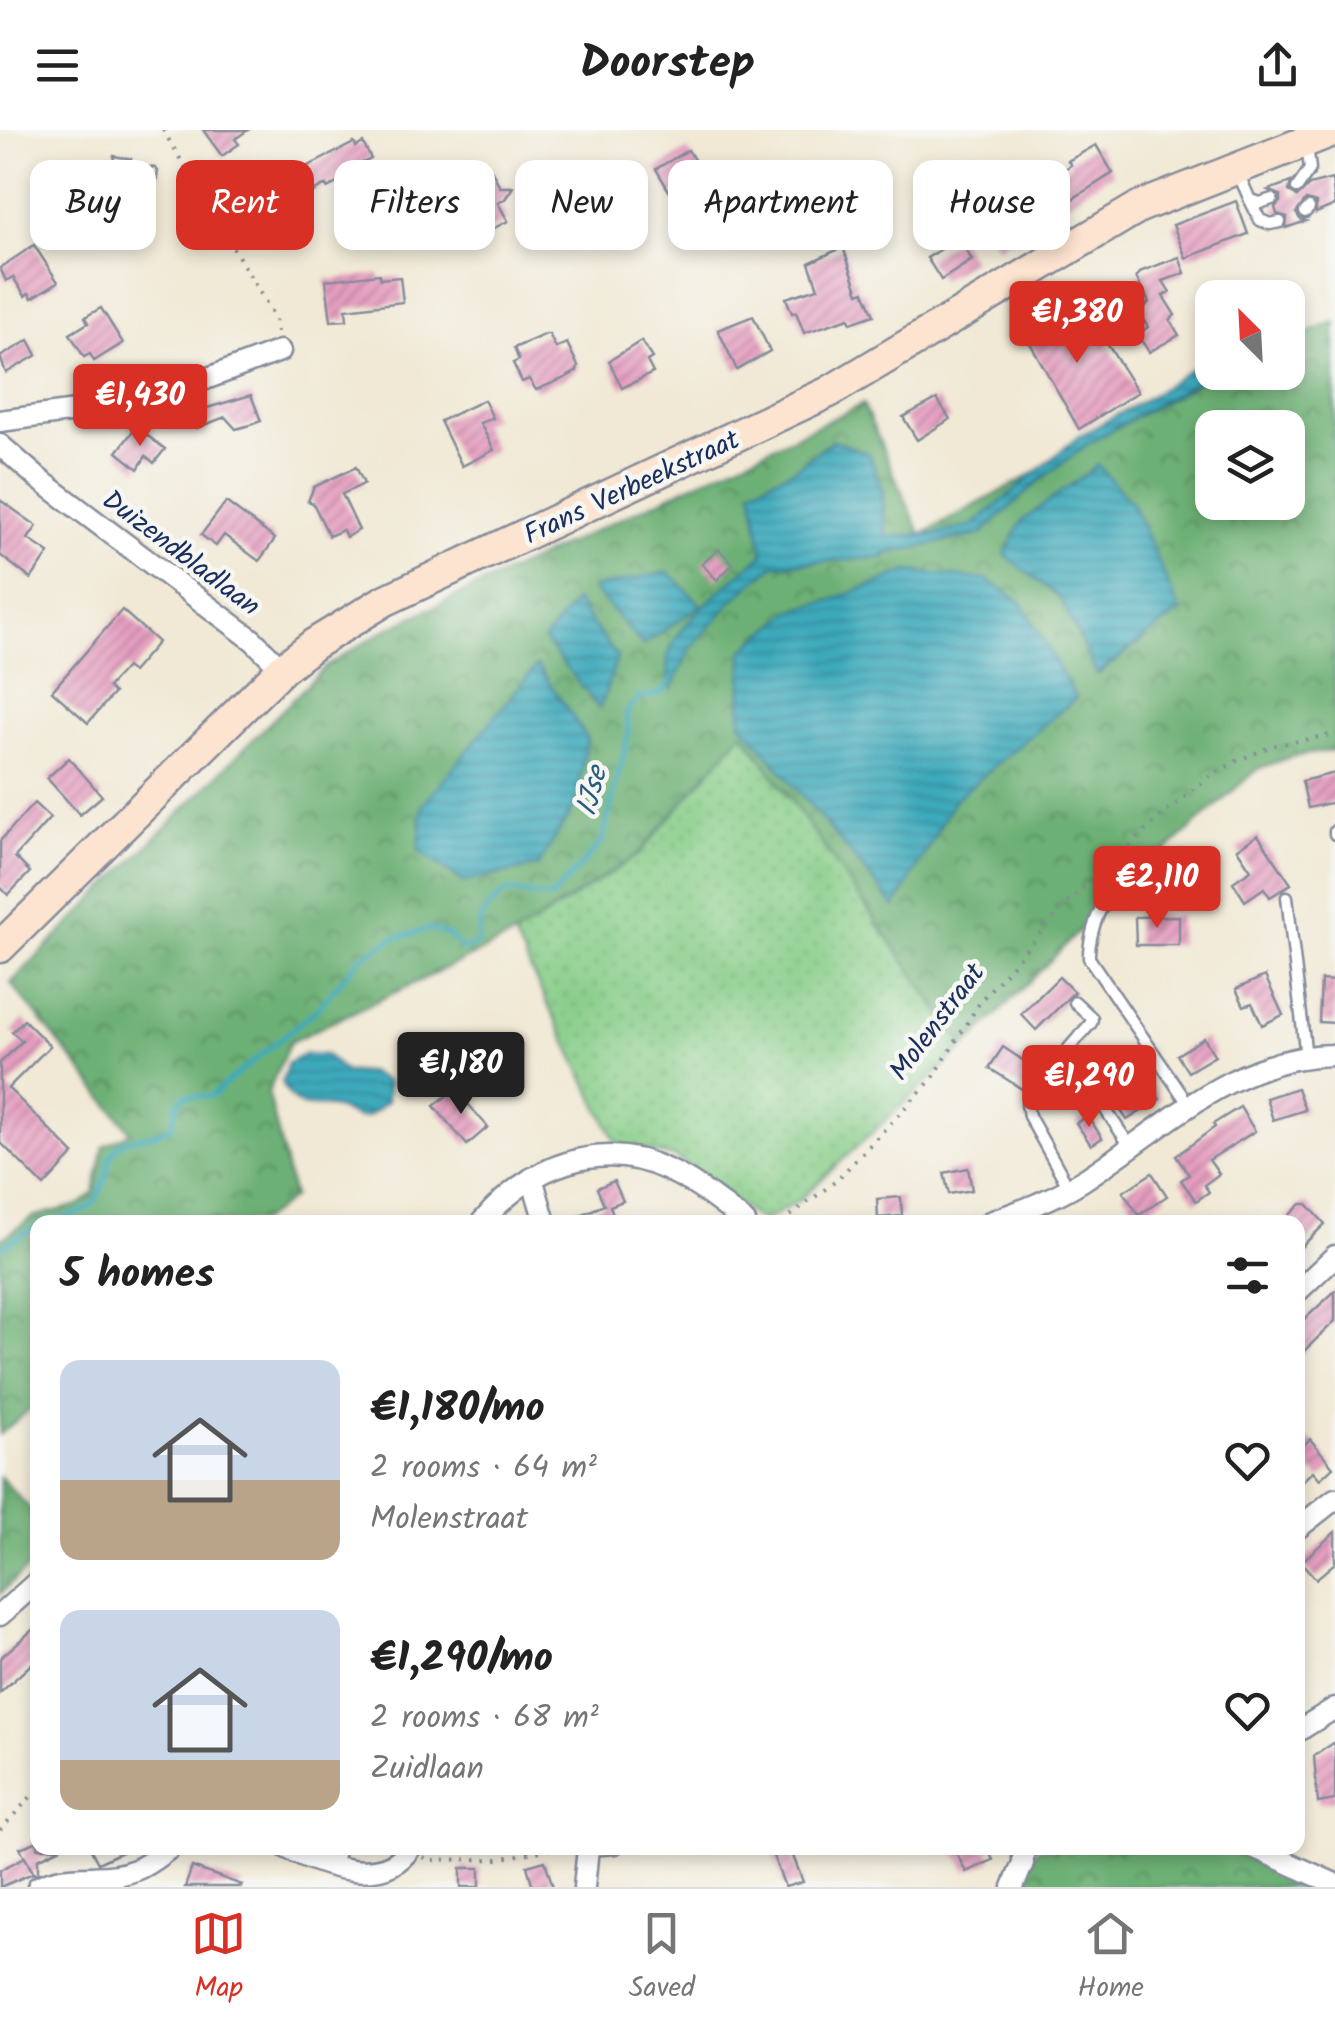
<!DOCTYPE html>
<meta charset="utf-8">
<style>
:root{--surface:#fff;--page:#f6f6f6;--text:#222;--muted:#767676;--line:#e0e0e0;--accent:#d93025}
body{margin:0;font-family:Kalam,sans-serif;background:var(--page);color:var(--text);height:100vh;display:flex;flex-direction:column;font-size:38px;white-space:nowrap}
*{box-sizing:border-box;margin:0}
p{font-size:32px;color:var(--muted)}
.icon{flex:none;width:55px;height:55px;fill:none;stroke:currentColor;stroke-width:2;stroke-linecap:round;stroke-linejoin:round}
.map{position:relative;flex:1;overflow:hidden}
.details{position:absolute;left:30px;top:1085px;width:1275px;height:640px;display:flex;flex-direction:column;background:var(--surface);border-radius:20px;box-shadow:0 5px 15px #0003}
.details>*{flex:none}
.top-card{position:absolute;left:30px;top:30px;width:1275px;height:90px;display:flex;gap:20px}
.needle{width:65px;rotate:336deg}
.buttons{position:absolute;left:1195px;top:150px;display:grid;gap:20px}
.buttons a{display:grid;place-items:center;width:110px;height:110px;border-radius:20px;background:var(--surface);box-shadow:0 5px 15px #0003;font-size:50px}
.price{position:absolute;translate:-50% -85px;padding:0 22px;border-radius:10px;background:var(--accent);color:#fff;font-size:32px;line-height:65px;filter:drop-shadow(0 2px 5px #0008)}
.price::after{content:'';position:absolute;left:50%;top:60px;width:30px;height:22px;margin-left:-15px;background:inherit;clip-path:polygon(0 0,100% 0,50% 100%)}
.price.selected{background:#222;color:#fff}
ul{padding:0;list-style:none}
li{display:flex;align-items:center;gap:30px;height:250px;padding:0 30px}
li span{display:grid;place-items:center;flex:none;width:280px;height:200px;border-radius:20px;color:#555}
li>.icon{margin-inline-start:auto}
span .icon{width:120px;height:120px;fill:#fffc;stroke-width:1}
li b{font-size:42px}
h2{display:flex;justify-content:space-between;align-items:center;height:120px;padding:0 30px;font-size:42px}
.pill{padding:0 35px;border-radius:20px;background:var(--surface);box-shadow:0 5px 15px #0003;font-size:35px;line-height:90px}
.pill.selected{background:var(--accent);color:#fff}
header{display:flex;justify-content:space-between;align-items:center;height:130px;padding:0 30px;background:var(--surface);font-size:45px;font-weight:700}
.tabs{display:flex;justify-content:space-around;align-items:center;height:140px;border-top:2px solid var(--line);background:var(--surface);font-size:28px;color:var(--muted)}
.tabs a{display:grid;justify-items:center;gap:5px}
.tabs .selected{color:var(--accent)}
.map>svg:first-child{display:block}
.grass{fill:url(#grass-dots);stroke:#517e73;stroke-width:2.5}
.forest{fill:url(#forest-crowns);stroke:#447069;stroke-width:2.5;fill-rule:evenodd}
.water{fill:url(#water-rules);stroke:#2c6c8d;stroke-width:2.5}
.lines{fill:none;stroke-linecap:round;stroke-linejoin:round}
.stream{stroke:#3daabc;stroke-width:5}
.building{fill:url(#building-hatch)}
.lane-casing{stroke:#868c9a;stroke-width:15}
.street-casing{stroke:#868c9a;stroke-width:25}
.secondary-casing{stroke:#868c9a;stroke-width:35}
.path{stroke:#868c9a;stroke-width:4;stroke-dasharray:2.5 8;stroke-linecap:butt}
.lane{stroke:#fff;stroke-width:10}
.street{stroke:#fff;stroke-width:20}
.secondary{stroke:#fde4d1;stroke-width:30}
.labels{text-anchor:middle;stroke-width:9;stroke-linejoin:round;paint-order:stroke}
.street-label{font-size:28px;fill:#1b2f5e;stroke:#f6f6f2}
.water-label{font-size:30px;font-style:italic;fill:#275a7f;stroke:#f6f6f2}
</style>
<header><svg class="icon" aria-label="menu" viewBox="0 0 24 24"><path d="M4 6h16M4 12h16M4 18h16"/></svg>Doorstep<svg class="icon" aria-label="share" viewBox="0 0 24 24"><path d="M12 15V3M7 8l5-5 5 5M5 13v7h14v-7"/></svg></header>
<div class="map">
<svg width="1335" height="1757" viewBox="0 0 1335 1757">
<defs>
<pattern id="grass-dots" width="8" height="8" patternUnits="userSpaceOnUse" patternTransform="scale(2.5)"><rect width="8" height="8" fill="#87cd88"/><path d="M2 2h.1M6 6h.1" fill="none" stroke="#74b078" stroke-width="1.8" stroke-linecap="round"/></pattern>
<pattern id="forest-crowns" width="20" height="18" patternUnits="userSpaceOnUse" patternTransform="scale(2.5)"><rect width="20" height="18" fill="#6db074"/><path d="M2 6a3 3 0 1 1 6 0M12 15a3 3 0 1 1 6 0" fill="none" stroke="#599062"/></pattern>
<pattern id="water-rules" width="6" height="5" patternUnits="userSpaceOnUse" patternTransform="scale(2.5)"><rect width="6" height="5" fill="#3daabc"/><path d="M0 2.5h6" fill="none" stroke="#328b9c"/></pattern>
<pattern id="building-hatch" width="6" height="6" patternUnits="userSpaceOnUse" patternTransform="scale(2.5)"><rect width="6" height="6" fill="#e69ec0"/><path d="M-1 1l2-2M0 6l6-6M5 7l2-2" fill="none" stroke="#ba819f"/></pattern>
</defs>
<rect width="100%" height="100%" fill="#f6f6f2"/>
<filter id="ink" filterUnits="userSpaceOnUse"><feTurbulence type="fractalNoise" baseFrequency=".01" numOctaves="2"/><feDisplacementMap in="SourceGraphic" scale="20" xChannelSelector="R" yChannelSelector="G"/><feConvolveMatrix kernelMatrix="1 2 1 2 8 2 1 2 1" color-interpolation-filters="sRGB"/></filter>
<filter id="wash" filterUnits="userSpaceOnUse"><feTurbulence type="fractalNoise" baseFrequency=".0048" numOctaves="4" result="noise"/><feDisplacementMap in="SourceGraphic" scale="40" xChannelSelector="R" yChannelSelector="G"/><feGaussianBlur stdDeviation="2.25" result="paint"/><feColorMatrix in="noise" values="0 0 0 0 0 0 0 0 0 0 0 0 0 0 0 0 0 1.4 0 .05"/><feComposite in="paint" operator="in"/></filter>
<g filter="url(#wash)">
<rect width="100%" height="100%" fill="#f1e9d5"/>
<!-- grass -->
<path class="grass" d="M743 601 965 917 798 1071 762 1092 675 1027 617 1014 514 806 638 725Z"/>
<!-- forest -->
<g class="forest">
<path d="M1335 192V620L1290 627 1257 639 1093 787 965 917 743 602 638 725 514 806 290 912 268 962 293 1067 261 1092H38L37 1274 0 1304V1110L33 1087 79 1075 94 1063 104 1016 131 1002 11 853 325 537 385 500 863 274 921 405 1189 258 1212 241 1288 242V211ZM1212 298H1288V372H1212ZM833 310 869 324 882 358 886 417 752 359 795 339ZM1060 468 1180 481 1098 544ZM833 470 1076 567 954 670 895 776 793 480ZM576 673 538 736 463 752Z"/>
<path d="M0 1347 37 1386 38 1428 0 1464Z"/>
<path d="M1037 1718H1226L1316 1757H1021Z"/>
</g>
<!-- water -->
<g class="water">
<path d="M1212 225 1213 242 1089 313 1039 351 981 404 886 424 885 427 774 435 735 468 690 519 672 559C667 548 666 532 670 520 680 492 739 444 763 425L752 359 795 339 833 310 869 324 882 358 886 407 937 403 972 396 1079 306 1149 267Z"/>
<path d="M1098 335 1133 375 1180 481 1097 544 1060 468 1005 425 1022 391Z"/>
<path d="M909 441 988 450 1021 472 1076 568 954 670 895 777 741 592 743 520 793 480 833 470Z"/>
<path d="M669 442 701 475 643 515 592 458Z"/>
<path d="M575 471 617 527 600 579 544 510Z"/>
<path d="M537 535 587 608 576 673 538 736 463 752 419 721 422 676Z"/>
<path d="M306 924 326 925 345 942H368L388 952 387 971C381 975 374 984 367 986 354 991 347 981 336 978 308 972 297 986 282 952L288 933Z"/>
</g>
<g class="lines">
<!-- stream -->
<g class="stream">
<path d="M47 1092C85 1082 98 1082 107 1041 109 1033 110 1025 115 1019 128 1003 151 1011 172 996L177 974 185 966H211L317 879 360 828 394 808 431 799 448 805 464 820 477 814C478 788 486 776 507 761L551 768 602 712 629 602 626 583 640 567 660 564 672 550"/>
<path d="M0 1118 38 1095"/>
</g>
</g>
<g id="blocks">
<!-- building -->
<g class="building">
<path d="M203 0H248L235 9 239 14 222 26Z"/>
<path d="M354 13 356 17 363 13 371 29 352 38 355 44 327 58 326 55 307 65 305 62 288 70 279 51Z"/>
<path d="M1096 15 1113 43 997 117 980 90 1071 35 1068 31Z"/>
<path d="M688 20 704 46 672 66 656 39Z"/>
<path d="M114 26 131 29 130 34 155 38 158 41 154 67 109 58Z"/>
<path d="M492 41 500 57H513L505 69 498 73 508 91 480 105 470 86 462 90 460 86 447 93 439 77 458 67 454 59Z"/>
<path d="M1332 49 1335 75 1316 83V73L1306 70 1296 83 1300 89 1306 91 1286 98 1287 87 1277 84 1275 77 1280 72V65L1268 60 1291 52 1289 61 1297 67 1309 55Z"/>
<path d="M1236 71 1248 104 1186 128 1173 95Z"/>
<path d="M959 108 972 130 941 150 927 128Z"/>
<path d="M34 115 58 152 32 168 29 163 25 166 13 147 6 151 0 138Z"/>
<path d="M843 117 859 163 864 161 874 185 851 193 849 188 804 203 796 182 792 183 786 168 818 158 809 133Z"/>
<path d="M1179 127 1185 143 1163 151 1170 162 1163 166 1175 185 1170 190 1179 205 1149 222 1140 208 1142 207 1140 203 1148 197 1139 184 1149 172 1136 147 1142 141Z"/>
<path d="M379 144 380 149 400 147 403 172 346 179 347 190 331 191 326 150Z"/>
<path d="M1041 168 1070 215 1097 198 1138 262 1079 299 1014 185Z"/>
<path d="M101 178 123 213 94 231 90 224 84 227 70 204 88 193 85 187Z"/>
<path d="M753 186 770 221 737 240 718 200Z"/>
<path d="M546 204H549L556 218 567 213 578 236 577 241 565 248 536 260 529 249 522 252 513 233 519 230 514 218Z"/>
<path d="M29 210 37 225 6 243 0 227Z"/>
<path d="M641 211 652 228 647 231 653 243 622 258 609 231Z"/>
<path d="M251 265 261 291 250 295 236 299 225 287 197 298 190 283Z"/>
<path d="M937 269 950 289 917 310 903 287Z"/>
<path d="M484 270 493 288 480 293 494 320 462 336 440 291Z"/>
<path d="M136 297 165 319 154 333 146 326 138 339 117 322Z"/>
<path d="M356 337 364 354 342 364 359 400 346 407 343 400 329 406 313 373 308 371 314 357Z"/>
<path d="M0 370 37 396 28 409 49 423 31 449 0 425Z"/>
<path d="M226 372 275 409 259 431 224 405 216 416 201 405Z"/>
<path d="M719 419 733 434 717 450 702 434Z"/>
<path d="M122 480 158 512 132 542 126 537 108 557 114 563 88 593 52 561Z"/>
<path d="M69 628 102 666 80 685 47 648Z"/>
<path d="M1335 643V672L1308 678 1302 651Z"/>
<path d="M34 673 50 688 15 727 30 742 8 765 0 757V711Z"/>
<path d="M1258 705 1291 754 1270 767 1264 758 1245 771 1233 752 1251 740 1237 719Z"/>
<path d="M1179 786V815H1136L1135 787Z"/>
<path d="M1265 846 1283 885 1262 895 1252 873 1244 876 1236 859Z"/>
<path d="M1059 847 1074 862 1036 900 1021 884Z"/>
<path d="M1321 850 1335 851V893L1319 892Z"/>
<path d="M24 890 50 916 8 958 74 1024 44 1056 0 1012V933L22 911 12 902Z"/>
<path d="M1204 908 1215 926 1188 942 1177 925Z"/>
<path d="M1003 917 1039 941 1025 961 989 938Z"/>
<path d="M1142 941 1160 969 1127 990 1109 962Z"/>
<path d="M1297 958 1305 980 1273 990 1266 968Z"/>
<path d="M455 959 488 997 467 1015 434 976Z"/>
<path d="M1240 977 1255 1001 1209 1030 1219 1044 1204 1055 1209 1062 1196 1071 1181 1050 1189 1045 1176 1026 1215 997 1213 994Z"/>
<path d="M1088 986 1102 1008 1091 1015 1076 993Z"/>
<path d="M968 1038 972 1060 949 1064 944 1043Z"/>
<path d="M1152 1043 1167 1066 1139 1085 1123 1062Z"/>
<path d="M614 1051 623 1071 610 1076 616 1092H564L604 1075 597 1058Z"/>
<path d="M901 1067 902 1086 878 1088 877 1069Z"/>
<path d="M1301 1074H1307L1325 1094 1298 1120V1092H1282Z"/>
<path d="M1335 1161V1191L1298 1227V1195Z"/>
<path d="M1310 1309 1333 1337 1320 1349 1313 1341 1298 1355V1320Z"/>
<path d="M1335 1402V1433L1316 1449 1301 1432Z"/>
<path d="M38 1495V1528L0 1563V1528Z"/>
<path d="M1335 1612V1670L1318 1673 1314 1626Z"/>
<path d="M38 1711V1718H61L38 1729V1742L34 1744 20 1718Z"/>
<path d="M90 1718H130L98 1733Z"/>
<path d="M770 1718H790L803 1752 785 1757Z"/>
<path d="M954 1718H987L993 1730 966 1742Z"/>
<path d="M25 1727 33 1743 0 1757V1740Z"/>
<path d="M545 1731 553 1757H533L527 1736Z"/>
<path d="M192 1737 242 1755 241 1757H185Z"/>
<rect x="461" y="1738" width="19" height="19"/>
</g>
</g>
</g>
<g filter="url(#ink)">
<use href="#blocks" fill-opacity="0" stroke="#868c9a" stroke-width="2.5"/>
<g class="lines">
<defs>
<g id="lane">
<path d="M1238 43 1250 70 1260 73 1272 69"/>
<path d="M1297 58 1310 39 1307 15"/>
<path d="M1250 70 1260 90 1270 94 1280 92"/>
<path d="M1305 82 1309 78"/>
<path d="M1335 701V704"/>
<path d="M1149 755C1110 736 1088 798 1089 828L1189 975"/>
<path d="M1287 767 1306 927"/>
<path d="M1075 872 1092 888 1091 893 1069 918 1070 927 1130 1016"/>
<path d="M1049 942 1027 974 1029 986 1069 1058"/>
<path d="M588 1720 616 1718"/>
<path d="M336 1736 339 1718"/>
</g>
<g id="street">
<path d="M0 291 91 279 195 253 280 221"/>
<path d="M0 315 39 349 253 510 282 539"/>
<path d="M532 1048 545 1092"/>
<path d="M482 1092C528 1037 600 1007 668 1040 697 1053 721 1074 745 1092"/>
<path d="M990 1092C1021 1081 1053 1069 1082 1051 1162 1000 1233 925 1335 925"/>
<path d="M1298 1161 1335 1126"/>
<path d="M1298 1398 1335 1369"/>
<path d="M0 1485 38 1451"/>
<path d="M1298 1601 1335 1578"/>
<path d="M287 1718C326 1738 384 1757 410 1718"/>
<path d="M1255 1718 1335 1754"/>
<path d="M38 1757C69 1740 103 1753 135 1740 147 1736 160 1725 170 1718"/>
<path d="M584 1757 588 1718"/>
<path d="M1013 1757 1023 1733V1718"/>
</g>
<path id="secondary" d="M0 817 282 539 314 514 384 471 829 262 1139 77 1335 0"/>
</defs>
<!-- lane casing -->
<use href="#lane" class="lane-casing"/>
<!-- street casing -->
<use href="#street" class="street-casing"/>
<!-- secondary casing -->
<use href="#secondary" class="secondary-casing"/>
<!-- path -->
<g class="path">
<path d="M163 0 275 188 277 202"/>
<path d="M782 1092 836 1051 933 948 982 869 1066 774 1159 688 1209 647 1237 631 1272 616 1335 604"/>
<path d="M0 1700 38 1659"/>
<path d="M423 1727 431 1730 497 1729 557 1718"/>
</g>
<!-- lane -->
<use href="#lane" class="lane"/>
<!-- street -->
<use href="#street" class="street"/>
<!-- secondary -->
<use href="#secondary" class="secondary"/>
</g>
</g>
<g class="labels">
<!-- street labels -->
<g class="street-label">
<text transform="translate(631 356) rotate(-25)" y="10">Frans Verbeekstraat</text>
<text transform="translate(182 422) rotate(37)" y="10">Duizendbladlaan</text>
<text transform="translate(936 891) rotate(-53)" y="10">Molenstraat</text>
</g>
<!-- water labels -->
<g class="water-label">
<text transform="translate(591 661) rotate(-76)" y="10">IJse</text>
</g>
</g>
</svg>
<div class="buttons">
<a><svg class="needle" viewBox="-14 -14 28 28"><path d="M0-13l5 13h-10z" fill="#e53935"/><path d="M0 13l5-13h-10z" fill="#767676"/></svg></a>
<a><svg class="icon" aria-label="layers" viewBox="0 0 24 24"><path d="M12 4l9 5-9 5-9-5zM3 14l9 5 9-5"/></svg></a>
</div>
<b class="price" style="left:1077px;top:236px">€1,380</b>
<b class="price" style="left:140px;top:319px">€1,430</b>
<b class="price" style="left:1157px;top:801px">€2,110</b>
<b class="price selected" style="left:461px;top:987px">€1,180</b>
<b class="price" style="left:1089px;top:1000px">€1,290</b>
<div class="top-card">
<a class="pill">Buy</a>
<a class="pill selected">Rent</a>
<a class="pill">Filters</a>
<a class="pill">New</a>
<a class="pill">Apartment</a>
<a class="pill">House</a>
</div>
<section class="details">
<h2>5 homes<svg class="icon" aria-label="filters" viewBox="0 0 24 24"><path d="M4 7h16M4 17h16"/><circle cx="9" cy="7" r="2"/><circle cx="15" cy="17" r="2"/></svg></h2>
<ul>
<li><span style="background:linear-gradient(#c9d6e8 60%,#b9a48a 0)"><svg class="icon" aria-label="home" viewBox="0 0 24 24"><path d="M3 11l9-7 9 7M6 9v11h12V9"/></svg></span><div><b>€1,180/mo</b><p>2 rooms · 64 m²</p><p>Molenstraat</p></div><svg class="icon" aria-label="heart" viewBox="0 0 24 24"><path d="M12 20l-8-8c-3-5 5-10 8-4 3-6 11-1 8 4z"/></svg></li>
<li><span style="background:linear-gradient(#c9d6e8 75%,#b9a48a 0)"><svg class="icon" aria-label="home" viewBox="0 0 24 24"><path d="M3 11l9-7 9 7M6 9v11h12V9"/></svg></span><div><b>€1,290/mo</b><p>2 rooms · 68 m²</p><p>Zuidlaan</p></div><svg class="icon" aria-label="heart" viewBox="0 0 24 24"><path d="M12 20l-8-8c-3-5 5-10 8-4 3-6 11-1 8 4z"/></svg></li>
</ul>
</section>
</div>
<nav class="tabs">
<a class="selected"><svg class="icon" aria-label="map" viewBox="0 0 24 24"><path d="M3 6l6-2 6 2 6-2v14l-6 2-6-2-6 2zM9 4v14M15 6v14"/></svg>Map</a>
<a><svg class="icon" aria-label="saved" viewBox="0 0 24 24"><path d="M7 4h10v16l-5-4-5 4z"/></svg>Saved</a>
<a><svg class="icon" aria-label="home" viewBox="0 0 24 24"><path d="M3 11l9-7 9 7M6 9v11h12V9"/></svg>Home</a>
</nav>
